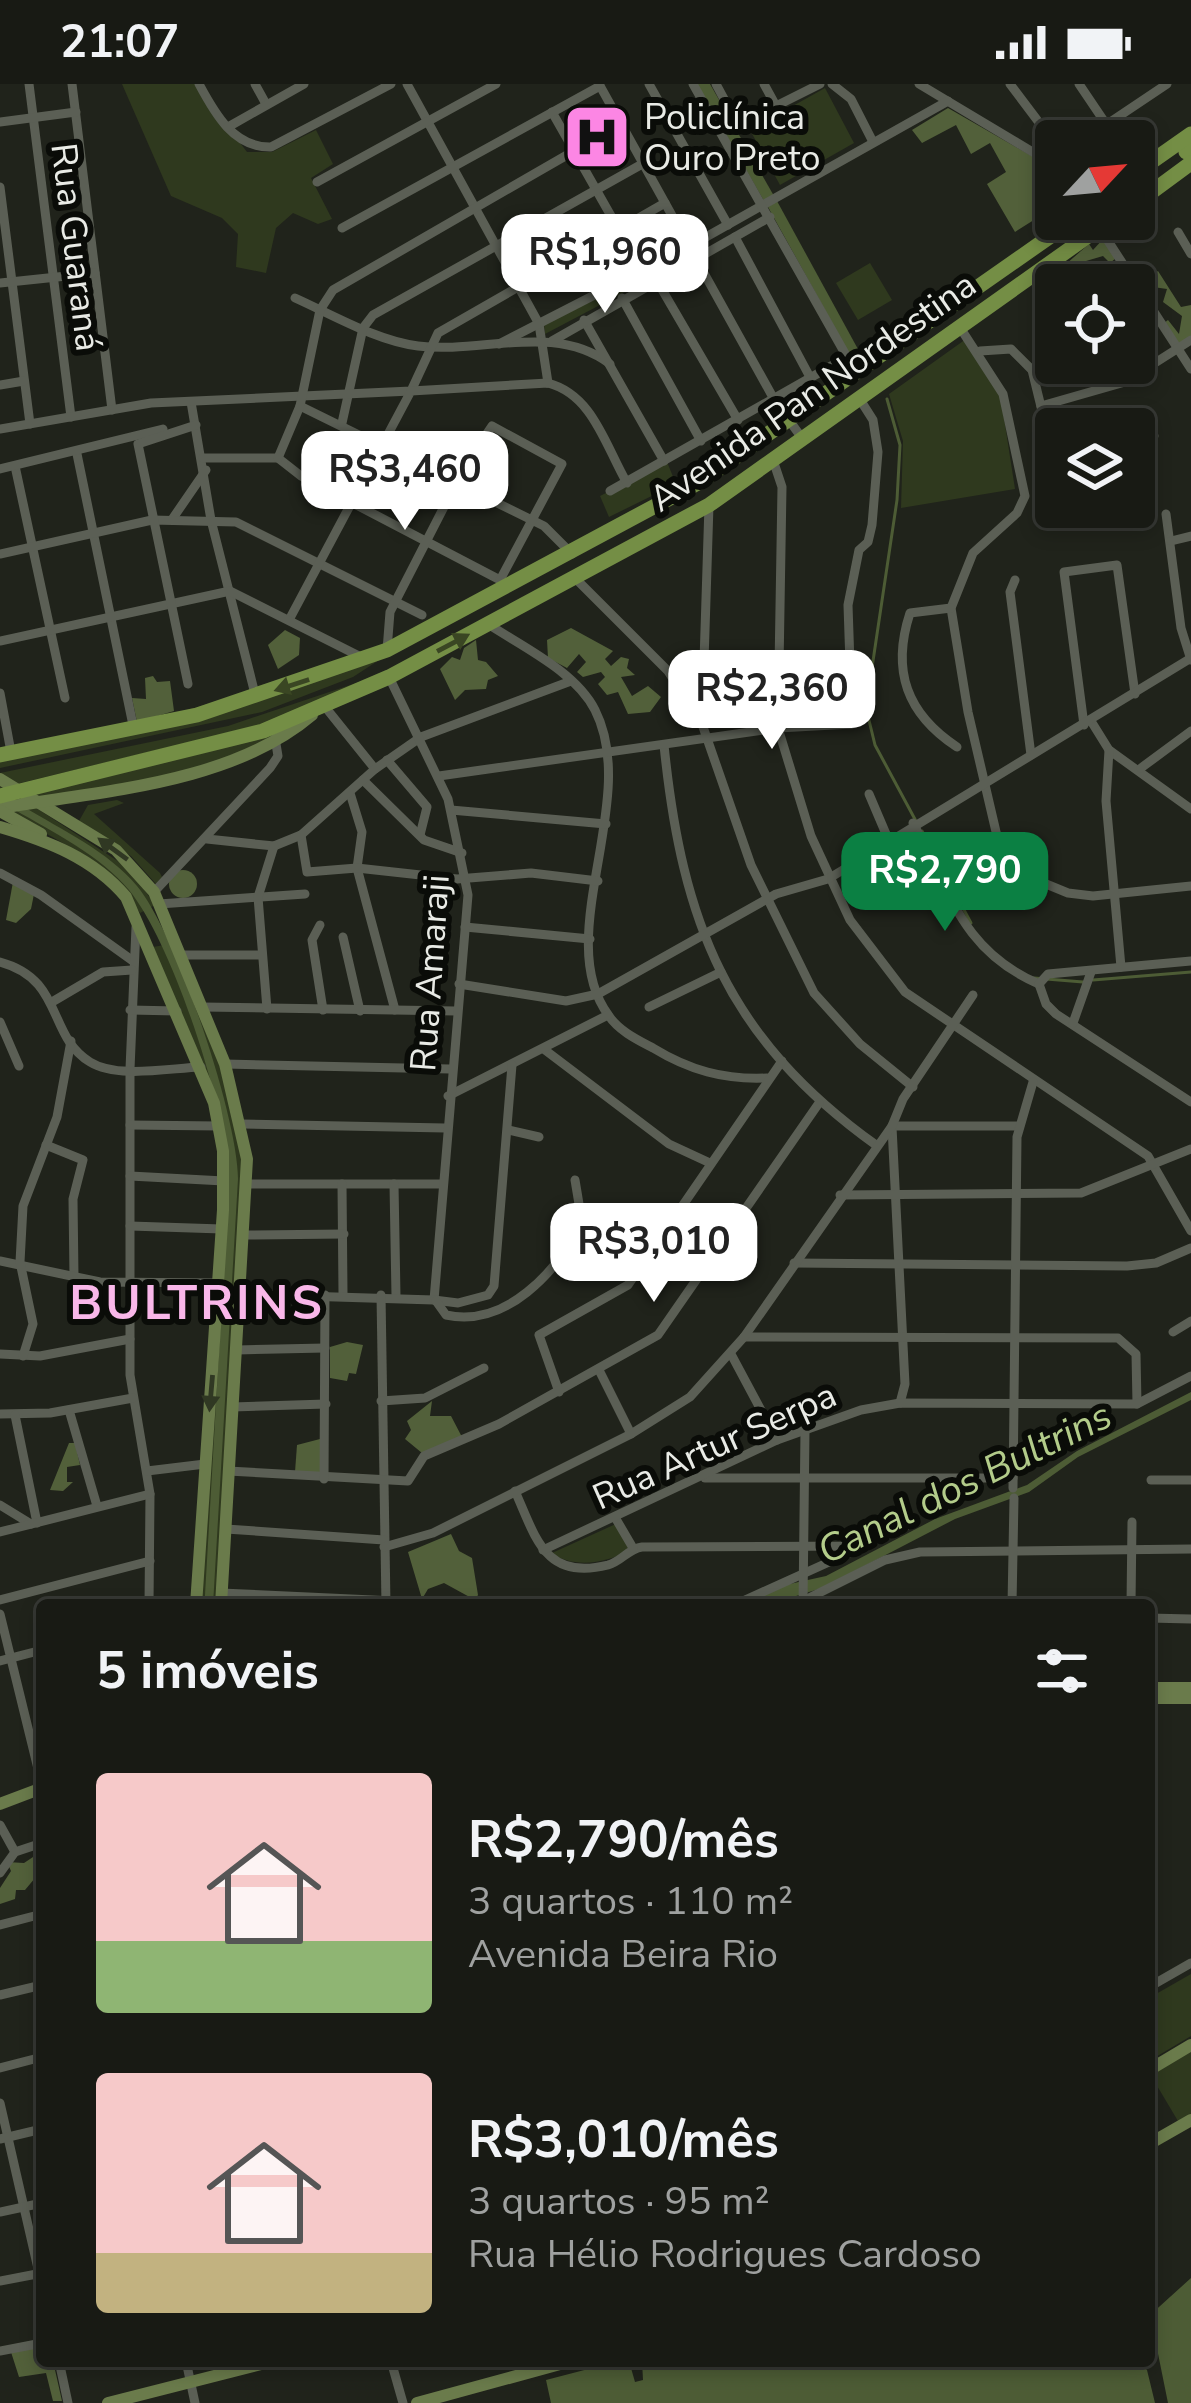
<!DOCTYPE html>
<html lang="pt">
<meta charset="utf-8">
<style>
:root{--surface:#181a14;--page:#21231d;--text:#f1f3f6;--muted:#9fa1a0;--line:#363834;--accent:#0b8043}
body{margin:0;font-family:"Nunito Sans",sans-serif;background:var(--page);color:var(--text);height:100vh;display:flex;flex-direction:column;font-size:45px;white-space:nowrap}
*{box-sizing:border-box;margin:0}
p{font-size:39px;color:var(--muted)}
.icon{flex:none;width:66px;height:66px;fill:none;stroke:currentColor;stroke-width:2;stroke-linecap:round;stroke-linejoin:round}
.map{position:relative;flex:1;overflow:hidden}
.drawer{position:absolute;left:36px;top:1515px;width:1119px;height:768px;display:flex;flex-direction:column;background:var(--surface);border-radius:12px;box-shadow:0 6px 18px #0003,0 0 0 3px var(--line)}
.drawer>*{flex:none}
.needle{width:78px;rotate:64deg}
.buttons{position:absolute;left:1035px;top:36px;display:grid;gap:24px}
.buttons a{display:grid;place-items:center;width:120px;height:120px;border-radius:12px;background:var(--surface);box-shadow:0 6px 18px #0003,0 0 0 3px var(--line);font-size:60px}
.price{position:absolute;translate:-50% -102px;padding:0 27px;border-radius:24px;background:#fff;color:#222;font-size:39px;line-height:78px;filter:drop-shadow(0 3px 6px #0008)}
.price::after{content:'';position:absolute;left:50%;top:72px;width:36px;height:27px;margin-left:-18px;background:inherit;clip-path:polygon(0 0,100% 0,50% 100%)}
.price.selected{background:var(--accent);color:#fff}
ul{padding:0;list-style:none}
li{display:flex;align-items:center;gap:36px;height:300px;padding:0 60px}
li span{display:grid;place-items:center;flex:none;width:336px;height:240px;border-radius:12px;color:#555}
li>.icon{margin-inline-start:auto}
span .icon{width:144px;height:144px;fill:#fffc;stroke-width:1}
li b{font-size:51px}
h2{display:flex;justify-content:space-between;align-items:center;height:144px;padding:0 60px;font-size:51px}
.status{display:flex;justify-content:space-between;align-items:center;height:84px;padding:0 60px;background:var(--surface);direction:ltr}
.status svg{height:33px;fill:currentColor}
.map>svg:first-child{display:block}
.green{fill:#2f391e}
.forest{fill:#52603a}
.water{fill:#4d5c35}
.pier{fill:#20231b}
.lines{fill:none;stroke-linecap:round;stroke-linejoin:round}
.stream{stroke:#4d5c35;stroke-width:3}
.minor{stroke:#5b5f55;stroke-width:9}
.major{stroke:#6a7b4b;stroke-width:12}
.highway{stroke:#748e45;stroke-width:15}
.oneway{fill:#3a4623}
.oneway2{fill:#303823}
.labels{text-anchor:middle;stroke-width:12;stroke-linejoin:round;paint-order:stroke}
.poi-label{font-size:36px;fill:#e9ebe6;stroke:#0a0c08;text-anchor:start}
.street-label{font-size:36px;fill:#e9ebe6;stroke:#0a0c08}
.water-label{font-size:39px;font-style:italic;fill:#b3cc8a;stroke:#0a0c08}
.district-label{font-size:48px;font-weight:bold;letter-spacing:3px;fill:#f9b7e9;stroke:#0a0c08}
</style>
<div class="status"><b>21:07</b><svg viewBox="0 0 49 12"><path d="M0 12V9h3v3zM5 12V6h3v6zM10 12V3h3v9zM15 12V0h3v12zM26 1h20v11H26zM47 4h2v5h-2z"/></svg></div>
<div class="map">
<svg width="1191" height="2319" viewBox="0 0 1191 2319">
<rect width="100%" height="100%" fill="#20231b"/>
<!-- green -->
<g class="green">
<path d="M122 0H196L247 68H272L316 46 333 80 311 94 332 135 318 140 293 129 276 144 266 189 236 183 238 150 222 134 171 112Z"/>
<path d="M825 4 854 59 780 101 750 46Z"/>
<path d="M685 168 687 175 545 250 544 240Z"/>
<path d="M870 179 892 216 858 236 836 199Z"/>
<path d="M966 255 999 302 1015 405 901 424 903 357 889 310Z"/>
<path d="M667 378 676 400 609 433 600 412Z"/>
<path d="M393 567 353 593 262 628 0 684V673L47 666Z"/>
<path d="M374 593 297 632 0 704V689L228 642Z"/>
<path d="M276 644 279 652 187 689 13 718 16 710Z"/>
<path d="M117 716 124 719 94 730 160 789 163 795 156 800 131 772 79 737 88 721Z"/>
<path d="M30 720 130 785 155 821 140 829C113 782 55 754 7 729Z"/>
<path d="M170 860 224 983 244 1070 218 1521H198L225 1065 153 863Z"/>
<path d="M618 1439 629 1466C609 1479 572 1485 552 1469Z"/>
<path d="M1191 1890V1952L1149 1977V1914Z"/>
<path d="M1191 1966V2030L1178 2037 1150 1990Z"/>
</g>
<!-- forest -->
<g class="forest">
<path d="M948 24 1056 86V122L1015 148 987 100 1006 88 990 59 971 70 956 41 922 59 912 46Z"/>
<path d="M1104 154 1116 174 1110 179 1103 172 1086 177 1099 192 1108 184 1107 196 1066 201 1058 187 1089 160 1093 166Z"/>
<path d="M1158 187 1181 223 1191 221V254L1177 260 1164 239 1168 236 1179 250 1182 232 1163 218 1167 205 1153 203 1149 194Z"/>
<path d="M571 544 613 567 605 575 611 582 621 573 629 575 627 584 635 591 621 593 632 612 648 602 661 613 650 628 628 630 618 608 607 611 598 600 605 593 601 588 583 593 577 588 586 578 579 570 567 584 548 574 547 556Z"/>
<path d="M285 546 300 554 299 571 278 585 268 561Z"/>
<path d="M476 556 478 576 486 578 498 592 488 596 486 605 465 606 455 616 440 585 452 573 460 576 464 564Z"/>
<path d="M153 592 157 598 170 597 174 627 137 638 132 614 146 615 145 594Z"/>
<circle cx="183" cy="800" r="14"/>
<path d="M13 798 34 810 31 825 16 839 6 836Z"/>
<path d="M347 1258 363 1261 356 1290 349 1289 347 1297 330 1294V1263Z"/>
<path d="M432 1317 430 1332H451L463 1355 422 1369 405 1355 411 1346 407 1337Z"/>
<path d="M320 1355 321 1391 295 1388 297 1361Z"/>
<path d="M69 1359H75L80 1381 67 1383V1398H73L63 1407 50 1406Z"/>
<path d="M451 1450 459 1467 472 1474 478 1511 475 1516 444 1499 428 1505 422 1515 408 1468Z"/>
<path d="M42 1767V1819L34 1809 40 1806 35 1794 25 1806H16L15 1815 0 1820V1804L11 1787 7 1778 24 1779Z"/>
<path d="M42 2262V2277H53L62 2317H53L46 2289 19 2293 11 2268Z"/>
</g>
<!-- water -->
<g class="water">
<path d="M697 0H710L774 112 764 117Z"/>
<path d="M777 117 859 267 851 273 768 123Z"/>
<path d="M24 723C62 746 108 767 137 802 176 848 238 1033 238 1095L213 1521H205V1511L229 1094C226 1024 173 860 129 806 101 772 53 748 15 726Z"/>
<path d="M1191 1308V1316L1078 1373 1029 1408 955 1435 822 1504 767 1521H745L785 1501 826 1492 935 1435 1027 1401 1077 1367Z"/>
<path d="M1191 2194V2319H551L546 2296 619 2277H629L635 2298 643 2296 642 2277H1149V2232Z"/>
</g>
<!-- pier -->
<path class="pier" d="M1150 2230 1168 2319H1155L1147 2286 1136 2277H1149Z"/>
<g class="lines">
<!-- stream -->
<g class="stream">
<path d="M887 315 900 361 897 416 866 624 875 661 917 739"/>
<path d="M922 747 971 839"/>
<path d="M1034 894 1083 898"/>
<path d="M1093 896 1191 888"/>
</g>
<!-- minor -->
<g class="minor">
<path d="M29 0 71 333"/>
<path d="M72 0 112 326"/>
<path d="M199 0C215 30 234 64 271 63L391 0"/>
<path d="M255 0 266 20"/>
<path d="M407 0 539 240 548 299"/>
<path d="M599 0 775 317 802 354"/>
<path d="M649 0 728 141"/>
<path d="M716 0 738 41 820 0"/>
<path d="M764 0 776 22"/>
<path d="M832 0 851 15 873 58"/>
<path d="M919 0 1056 82"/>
<path d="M1010 0 1056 61"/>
<path d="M1079 0 1106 40"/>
<path d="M552 28 619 146"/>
<path d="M0 38 76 28"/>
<path d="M228 43 304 0"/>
<path d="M1082 57 1167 0"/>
<path d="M317 98 496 0"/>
<path d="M0 103 30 340"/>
<path d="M1099 143 1191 285"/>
<path d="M342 144 600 2"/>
<path d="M1178 148 1191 170"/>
<path d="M735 153 811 295"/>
<path d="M1043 181 1059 201"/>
<path d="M657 197 738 336"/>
<path d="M0 199 95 189"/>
<path d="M295 214C333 231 377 257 418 262 482 270 554 238 610 280"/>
<path d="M622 214 701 357"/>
<path d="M584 236 664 377"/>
<path d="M959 242 1003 310 1025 412 1017 429 973 469 951 524 968 628 997 752 1029 793 1068 809 1093 812 1191 802"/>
<path d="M552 257 770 133"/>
<path d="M499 260 690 162 948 17"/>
<path d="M980 267 1011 265 1032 286 1056 384"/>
<path d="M1117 279 1129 295"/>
<path d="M0 301 24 297"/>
<path d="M191 318 211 436 255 610"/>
<path d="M300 322 544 442 572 470"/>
<path d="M1041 322 1125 298 1191 256"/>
<path d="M342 339 363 244 373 231 644 79"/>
<path d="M0 345 151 319 411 307 438 249 665 119"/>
<path d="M77 370 134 646"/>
<path d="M1134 370 1136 359 1154 352"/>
<path d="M203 374H278L301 392 502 497"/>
<path d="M278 374 300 322 320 226 333 206 574 67"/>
<path d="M773 376 782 403 778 644 811 752 850 836 905 908 1148 1072 1191 1147"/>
<path d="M15 382 65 614"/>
<path d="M0 385 163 345"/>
<path d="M610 407 847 273 693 0"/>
<path d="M709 421 702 640 751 781 814 909 860 960 913 1003"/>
<path d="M1166 430 1181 544 1191 576"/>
<path d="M173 434 206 386"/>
<path d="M1121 442 1125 423"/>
<path d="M1171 457 1191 452"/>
<path d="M0 470 152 436 236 438 422 531"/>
<path d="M575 494 668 587 702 640"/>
<path d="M1015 496 1010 508 1031 671"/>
<path d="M951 524 910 529C891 587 907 630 957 663"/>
<path d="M289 536 411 307 548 299C593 311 605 361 627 399"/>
<path d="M488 540C523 563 576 588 595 626 641 716 550 854 609 932 619 947 638 956 653 964 689 986 724 996 767 994"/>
<path d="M0 557 230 507 363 574"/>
<path d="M387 566 390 528 465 382 492 342 562 380 500 496"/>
<path d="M188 600 138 360 196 341"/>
<path d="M0 609 11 668"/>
<path d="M326 624 375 685"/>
<path d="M1091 637 1109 666 1191 725"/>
<path d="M1084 641 1064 488 1117 481 1135 610"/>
<path d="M664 661C682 839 727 954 876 1061"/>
<path d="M1109 666 1106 717 1121 883"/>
<path d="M387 676 427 723 420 751"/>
<path d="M1141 684 1191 647"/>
<path d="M439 692 778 644 852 640 848 521 859 466 868 458 872 441 878 368 873 336 859 314"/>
<path d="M363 696 424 756 462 769"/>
<path d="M350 709 362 748 357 784 395 926"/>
<path d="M869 710 889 757"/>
<path d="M451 726 606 740"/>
<path d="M913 739C950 808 962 867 1039 900"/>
<path d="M301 751 307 788 357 784 457 795 531 789 598 797"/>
<path d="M207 755 274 762 301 751 375 685 421 653 571 597"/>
<path d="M0 789 41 811 133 877"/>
<path d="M154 808 270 684 278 672 275 654"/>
<path d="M159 820 305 810"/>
<path d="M320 841 312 856 323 926"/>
<path d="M136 843 130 985V1291L150 1410 149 1521"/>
<path d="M465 843 590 855"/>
<path d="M343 853 360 927"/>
<path d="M180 871H262"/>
<path d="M0 878C64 895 47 952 90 978 117 995 170 984 201 983"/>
<path d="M459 900 566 917 598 910 776 810 828 795 1191 574"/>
<path d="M1039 900 1046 920 1056 930 1191 1018"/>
<path d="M1039 900 1048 890 1191 877"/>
<path d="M52 918 103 888 132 886"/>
<path d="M202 923 456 927"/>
<path d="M649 923 721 888"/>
<path d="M267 925 258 813 274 762"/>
<path d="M130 926 177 927"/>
<path d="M0 938 19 982"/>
<path d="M1073 939 1091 888"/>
<path d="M545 966 669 1060 710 1079"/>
<path d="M225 980 450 985"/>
<path d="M448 1012 608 931"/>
<path d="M242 1040 445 1044"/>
<path d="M130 1041 219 1042"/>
<path d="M892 1042H1018"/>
<path d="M892 1043 905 1300 900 1319"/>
<path d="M508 1046 539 1053"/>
<path d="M46 1061 83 1076 73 1115 74 1193"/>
<path d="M130 1092 224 1097"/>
<path d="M246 1100H440"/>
<path d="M342 1100 343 1209"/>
<path d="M394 1100 396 1212"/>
<path d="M840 1111 1081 1109 1191 1065"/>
<path d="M671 1137 718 1169"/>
<path d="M130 1142 222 1145"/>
<path d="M244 1151 344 1150"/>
<path d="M0 1177 100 1198 220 1199"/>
<path d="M794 1179 1127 1182 1156 1179 1191 1164"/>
<path d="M240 1210 434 1216 468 811 448 715 389 593"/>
<path d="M381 1211 386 1521"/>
<path d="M434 1216 458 1219 488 1211 494 1202 512 981"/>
<path d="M436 1217 446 1231C506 1244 557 1188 582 1138L575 1096"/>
<path d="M1173 1248 1191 1237"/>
<path d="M744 1253 1118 1254 1136 1270 1137 1320"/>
<path d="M237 1266 325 1264"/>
<path d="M0 1270 40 1272 130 1255"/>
<path d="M731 1270 777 1356"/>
<path d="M23 1272 33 1240 20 1178 23 1122 57 1033 71 957"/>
<path d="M600 1288 631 1350"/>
<path d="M559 1308 539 1251 628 1201 782 977"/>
<path d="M381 1317 425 1314 484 1284"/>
<path d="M232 1323 326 1320"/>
<path d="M69 1326 97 1422"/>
<path d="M0 1330 50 1329 133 1314"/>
<path d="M15 1331 37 1439"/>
<path d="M147 1387 205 1380"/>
<path d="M228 1387 408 1397 424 1372 499 1340 658 1251 819 1019"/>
<path d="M705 1394H1013"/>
<path d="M324 1395 325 1211"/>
<path d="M1151 1396H1191"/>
<path d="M1013 1404 1017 1053 1033 998"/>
<path d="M515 1407C536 1454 545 1497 608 1481 622 1477 628 1465 642 1463L862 1462 906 1442"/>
<path d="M0 1421 31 1440"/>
<path d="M616 1435 633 1464"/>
<path d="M226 1445 384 1456"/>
<path d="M0 1448 150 1410"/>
<path d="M384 1463 433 1449 631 1350 690 1313 744 1253 892 1042 903 1015 973 911"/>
<path d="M543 1466 777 1356 861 1326 900 1319 1137 1320 1191 1292"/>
<path d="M221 1509 481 1521"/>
<path d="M0 1516 150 1477"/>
<path d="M803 1517 885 1476 920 1468 1191 1465"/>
<path d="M734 1521 860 1464"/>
<path d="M803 1521 805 1346"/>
<path d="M1012 1521 1014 1414"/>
<path d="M1131 1521 1132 1438"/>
<path d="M0 1530 42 1701"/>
<path d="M1149 1534 1191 1535"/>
<path d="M0 1577 42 1566"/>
<path d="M0 1741 15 1768"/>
<path d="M0 1789 15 1768 42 1759"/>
<path d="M0 1841 42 1830"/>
<path d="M1149 1903 1191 1879"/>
<path d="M0 1911 42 1901"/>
<path d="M0 1984 42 1973"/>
<path d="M0 2019 42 2202"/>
<path d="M0 2055 42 2045"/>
<path d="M0 2128 42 2119"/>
<path d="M0 2197 42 2189"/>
<path d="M0 2267 42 2259"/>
<path d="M59 2277 68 2319"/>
<path d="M186 2277 195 2319"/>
<path d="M391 2277 403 2319"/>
</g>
<!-- major -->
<g class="major">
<path d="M0 695 116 766 154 808 225 980 247 1075 221 1521"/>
<path d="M0 724C100 707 231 700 312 631"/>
<path d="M0 727 41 750"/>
<path d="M0 743C48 757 93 774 126 813L214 1019 223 1067V1126L196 1521"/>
<path d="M1149 1604H1191"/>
<path d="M1149 1614H1191"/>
<path d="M0 1720 42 1704"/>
<path d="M1149 1986 1191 1961"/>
<path d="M1149 2060 1191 2036"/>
<path d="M108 2319 273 2277"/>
<path d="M417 2319 571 2277"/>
</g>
<!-- highway -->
<g class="highway">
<path d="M1186 68 1191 65"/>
<path d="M1134 90 1191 50"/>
<path d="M1134 121 1191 79"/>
<path d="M0 671 197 631 387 566 698 399 1075 135"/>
<path d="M0 712 263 647 389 593 709 421 1112 135"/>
</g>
</g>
<!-- one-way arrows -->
<defs><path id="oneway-solid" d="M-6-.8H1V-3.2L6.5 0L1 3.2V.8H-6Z" transform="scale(3)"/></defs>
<g class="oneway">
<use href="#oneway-solid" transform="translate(453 559) rotate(-28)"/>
<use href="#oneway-solid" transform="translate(292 601) rotate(162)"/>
</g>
<g class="oneway2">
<use href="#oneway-solid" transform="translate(113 765) rotate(-144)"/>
<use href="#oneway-solid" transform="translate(211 1309) rotate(95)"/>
</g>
<!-- icons -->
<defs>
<symbol id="hospital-square" viewBox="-11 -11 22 22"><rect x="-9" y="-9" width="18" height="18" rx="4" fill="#fc86e4" stroke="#0a0c08"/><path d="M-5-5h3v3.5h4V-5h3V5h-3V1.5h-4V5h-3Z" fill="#111"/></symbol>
</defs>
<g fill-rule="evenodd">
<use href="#hospital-square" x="559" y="15" width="76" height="76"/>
</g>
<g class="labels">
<!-- poi labels -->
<g class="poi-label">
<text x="644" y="45">Policlínica<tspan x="644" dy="41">Ouro Preto</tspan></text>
</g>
<!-- street labels -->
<g class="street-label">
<text transform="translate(77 163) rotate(83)" y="13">Rua Guaraná</text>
<text transform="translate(812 307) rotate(-35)" y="13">Avenida Pan Nordestina</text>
<text transform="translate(429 889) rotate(-86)" y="13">Rua Amaraji</text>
<text transform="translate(714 1361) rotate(-24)" y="13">Rua Artur Serpa</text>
</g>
<!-- water labels -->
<g class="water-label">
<text transform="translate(964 1398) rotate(-26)" y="14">Canal dos Bultrins</text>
</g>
<!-- district labels -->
<g class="district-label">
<text x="197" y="1235">BULTRINS</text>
</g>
</g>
</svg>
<div class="buttons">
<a><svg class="needle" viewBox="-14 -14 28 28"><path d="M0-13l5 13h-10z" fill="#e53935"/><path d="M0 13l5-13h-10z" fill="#9fa1a0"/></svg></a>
<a><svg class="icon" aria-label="locate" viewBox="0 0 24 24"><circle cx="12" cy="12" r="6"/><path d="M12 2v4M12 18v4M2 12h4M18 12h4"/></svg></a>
<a><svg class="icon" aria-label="layers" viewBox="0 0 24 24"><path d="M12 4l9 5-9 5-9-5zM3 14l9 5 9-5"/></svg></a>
</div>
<b class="price" style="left:605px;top:232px">R$1,960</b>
<b class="price" style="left:405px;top:449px">R$3,460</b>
<b class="price" style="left:772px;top:668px">R$2,360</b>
<b class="price selected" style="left:945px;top:850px">R$2,790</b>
<b class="price" style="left:654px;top:1221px">R$3,010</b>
<section class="drawer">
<h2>5 imóveis<svg class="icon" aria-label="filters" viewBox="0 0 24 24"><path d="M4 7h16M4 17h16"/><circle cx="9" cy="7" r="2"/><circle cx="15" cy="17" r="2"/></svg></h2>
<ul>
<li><span style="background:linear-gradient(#f6c9c9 70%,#8fb573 0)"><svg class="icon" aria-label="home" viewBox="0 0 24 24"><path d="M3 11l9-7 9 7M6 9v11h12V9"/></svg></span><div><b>R$2,790/mês</b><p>3 quartos · 110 m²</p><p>Avenida Beira Rio</p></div></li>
<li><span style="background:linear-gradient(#f6c9c9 75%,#c2b280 0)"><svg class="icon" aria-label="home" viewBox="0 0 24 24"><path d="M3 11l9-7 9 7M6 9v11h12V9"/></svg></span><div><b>R$3,010/mês</b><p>3 quartos · 95 m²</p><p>Rua Hélio Rodrigues Cardoso</p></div></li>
</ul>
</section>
</div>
